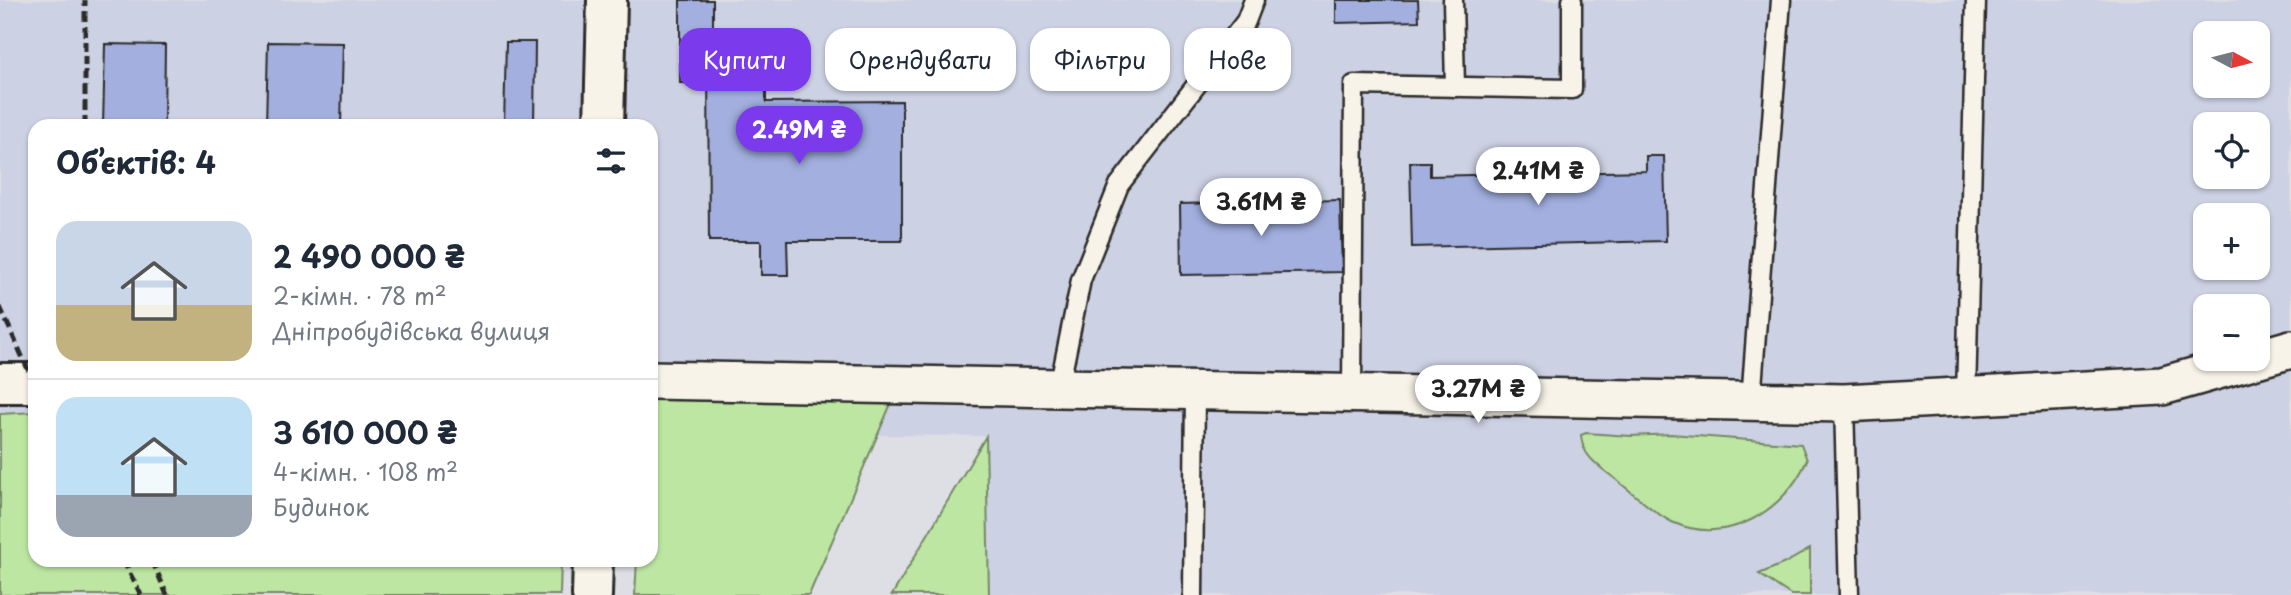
<!DOCTYPE html>
<html lang="uk">
<meta charset="utf-8">
<style>
:root{--surface:#fff;--page:#f2f2f3;--text:#1f2937;--muted:#747a83;--line:#e0e1e3;--accent:#7c3aed}
body{margin:0;font-family:"Playpen Sans",sans-serif;background:var(--page);color:var(--text);height:100vh;display:flex;flex-direction:column;font-size:26px;white-space:nowrap}
*{box-sizing:border-box;margin:0}
p{font-size:23px;color:var(--muted)}
.icon{flex:none;width:38px;height:38px;fill:none;stroke:currentColor;stroke-width:2;stroke-linecap:round;stroke-linejoin:round}
.map{position:relative;flex:1;overflow:hidden}
.sheet{position:absolute;left:28px;top:119px;width:630px;height:448px;display:flex;flex-direction:column;background:var(--surface);border-radius:21px;box-shadow:0 2px 5px #0004}
.sheet>*{flex:none}
.banner{position:absolute;left:679px;top:28px;width:665px;height:63px;display:flex;gap:14px}
.needle{width:46px;rotate:97deg}
.buttons{position:absolute;left:2193px;top:21px;display:grid;gap:14px}
.buttons a{display:grid;place-items:center;width:77px;height:77px;border-radius:14px;background:var(--surface);box-shadow:0 2px 5px #0004;font-size:35px}
.price{position:absolute;translate:-50% -60px;padding:0 16px;border-radius:24px;background:#fff;color:#222;font-size:23px;line-height:46px;filter:drop-shadow(0 2px 4px #0008)}
.price::after{content:'';position:absolute;left:50%;top:42px;width:21px;height:16px;margin-left:-10px;background:inherit;clip-path:polygon(0 0,100% 0,50% 100%)}
.price.selected{background:var(--accent);color:#fff}
ul{padding:0;list-style:none}
li{display:flex;align-items:center;gap:21px;height:175px;padding:0 28px}
li+li{border-top:2px solid var(--line)}
li span{display:grid;place-items:center;flex:none;width:196px;height:140px;border-radius:21px;color:#555}
li>.icon{margin-inline-start:auto}
span .icon{width:84px;height:84px;fill:#fffc;stroke-width:1}
li b{font-size:30px}
h2{display:flex;justify-content:space-between;align-items:center;height:84px;padding:0 28px;font-size:30px}
.chip{padding:0 24px;border-radius:21px;background:var(--surface);box-shadow:0 2px 5px #0004;font-size:24px;line-height:63px}
.chip.selected{background:var(--accent);color:#fff}
.map>svg:first-child{display:block}
.built{fill:#ccd1e3;fill-rule:evenodd}
.green{fill:#bde6a2;stroke:#748866;stroke-width:2}
.building{fill:#a2afdf;stroke:#2b2b2b;stroke-width:2}
.lines{fill:none;stroke-linecap:round;stroke-linejoin:round}
.service-casing{stroke:#2b2b2b;stroke-width:23}
.minor-casing{stroke:#2b2b2b;stroke-width:42}
.tertiary-casing{stroke:#2b2b2b;stroke-width:44}
.service{stroke:#f7f3e8;stroke-width:18}
.minor{stroke:#f7f3e8;stroke-width:37}
.tertiary{stroke:#f7f3e8;stroke-width:38}
.rail{stroke:#2b2b2b;stroke-width:5;stroke-dasharray:10 5;stroke-linecap:butt}
</style>
<div class="map">
<svg width="2291" height="595" viewBox="0 0 2291 595">
<rect width="100%" height="100%" fill="#dedfe5"/>
<filter id="ink" filterUnits="userSpaceOnUse"><feTurbulence type="fractalNoise" baseFrequency=".0143" numOctaves="2"/><feDisplacementMap in="SourceGraphic" scale="14" xChannelSelector="R" yChannelSelector="G"/><feConvolveMatrix kernelMatrix="1 2 1 2 8 2 1 2 1" color-interpolation-filters="sRGB"/></filter>
<g filter="url(#ink)">
<!-- built -->
<path class="built" d="M0 0H2291V595H989L986 436 651 433V126H35V427H0ZM2205 33H2258V86H2205ZM2205 124H2258V177H2205ZM2205 215H2258V268H2205ZM2205 306H2258V359H2205Z"/>
<!-- green -->
<g class="green">
<path d="M651 380 899 385 809 595H635L637 560H651Z"/>
<path d="M35 412V560H561L560 595H0V414Z"/>
<path d="M1586 433 1631 436 1671 434 1801 444 1807 460C1785 511 1727 547 1672 522 1653 513 1637 496 1620 483 1604 469 1582 459 1581 435Z"/>
<path d="M986 436 989 595H892Z"/>
<path d="M1810 549V595H1791L1759 574 1785 563Z"/>
</g>
<!-- building -->
<g class="building">
<path d="M680 0H713V57H708V83H680Z"/>
<path d="M1336 0H1418L1419 21 1336 23Z"/>
<path d="M268 42 343 43 341 126H266Z"/>
<path d="M506 42H535L534 126H504Z"/>
<path d="M105 44 165 45 164 126H103Z"/>
<path d="M708 57H766V102L902 101V241H787L788 275H761V241H709Z"/>
<path d="M1646 156H1664L1666 241 1412 247 1410 162H1430V176L1646 171Z"/>
<path d="M1340 200 1342 272 1181 275 1180 204Z"/>
</g>
<g class="lines">
<defs>
<g id="service">
<path d="M1453 0 1455 87"/>
<path d="M1059 388 1081 280 1119 185 1246 21 1254 0"/>
<path d="M1352 394 1354 85 1572 89V0"/>
<path d="M1966 396 1976 0"/>
<path d="M1751 401 1781 0"/>
<path d="M1844 403 1849 595"/>
<path d="M1193 595 1195 391"/>
</g>
<path id="minor" d="M651 380 1844 403 2162 386 2291 349"/>
<g id="tertiary">
<path d="M604 126 607 0"/>
<path d="M0 383H35"/>
<path d="M592 595 593 560"/>
</g>
</defs>
<!-- service casing -->
<use href="#service" class="service-casing"/>
<!-- minor casing -->
<use href="#minor" class="minor-casing"/>
<!-- tertiary casing -->
<use href="#tertiary" class="tertiary-casing"/>
<!-- service -->
<use href="#service" class="service"/>
<!-- minor -->
<use href="#minor" class="minor"/>
<!-- tertiary -->
<use href="#tertiary" class="tertiary"/>
<!-- rail -->
<g class="rail">
<path d="M85 126V0"/>
<path d="M0 307 35 385"/>
<path d="M123 560 141 595"/>
<path d="M152 560 167 595"/>
</g>
</g>
</g>
</svg>
<div class="buttons">
<a><svg class="needle" viewBox="-14 -14 28 28"><path d="M0-13l5 13h-10z" fill="#e53935"/><path d="M0 13l5-13h-10z" fill="#747a83"/></svg></a>
<a><svg class="icon" aria-label="locate" viewBox="0 0 24 24"><circle cx="12" cy="12" r="6"/><path d="M12 2v4M12 18v4M2 12h4M18 12h4"/></svg></a>
<a>+</a>
<a>−</a>
</div>
<b class="price selected" style="left:799px;top:166px">2.49M ₴</b>
<b class="price" style="left:1538px;top:207px">2.41M ₴</b>
<b class="price" style="left:1261px;top:238px">3.61M ₴</b>
<b class="price" style="left:1478px;top:425px">3.27M ₴</b>
<div class="banner">
<a class="chip selected">Купити</a>
<a class="chip">Орендувати</a>
<a class="chip">Фільтри</a>
<a class="chip">Нове</a>
</div>
<section class="sheet">
<h2>Об’єктів: 4<svg class="icon" aria-label="filters" viewBox="0 0 24 24"><path d="M4 7h16M4 17h16"/><circle cx="9" cy="7" r="2"/><circle cx="15" cy="17" r="2"/></svg></h2>
<ul>
<li><span style="background:linear-gradient(#c9d6e8 60%,#c2b280 0)"><svg class="icon" aria-label="home" viewBox="0 0 24 24"><path d="M3 11l9-7 9 7M6 9v11h12V9"/></svg></span><div><b>2 490 000 ₴</b><p>2-кімн. · 78 m²</p><p>Дніпробудівська вулиця</p></div></li>
<li><span style="background:linear-gradient(#bfe0f5 70%,#9aa5b1 0)"><svg class="icon" aria-label="home" viewBox="0 0 24 24"><path d="M3 11l9-7 9 7M6 9v11h12V9"/></svg></span><div><b>3 610 000 ₴</b><p>4-кімн. · 108 m²</p><p>Будинок</p></div></li>
</ul>
</section>
</div>
